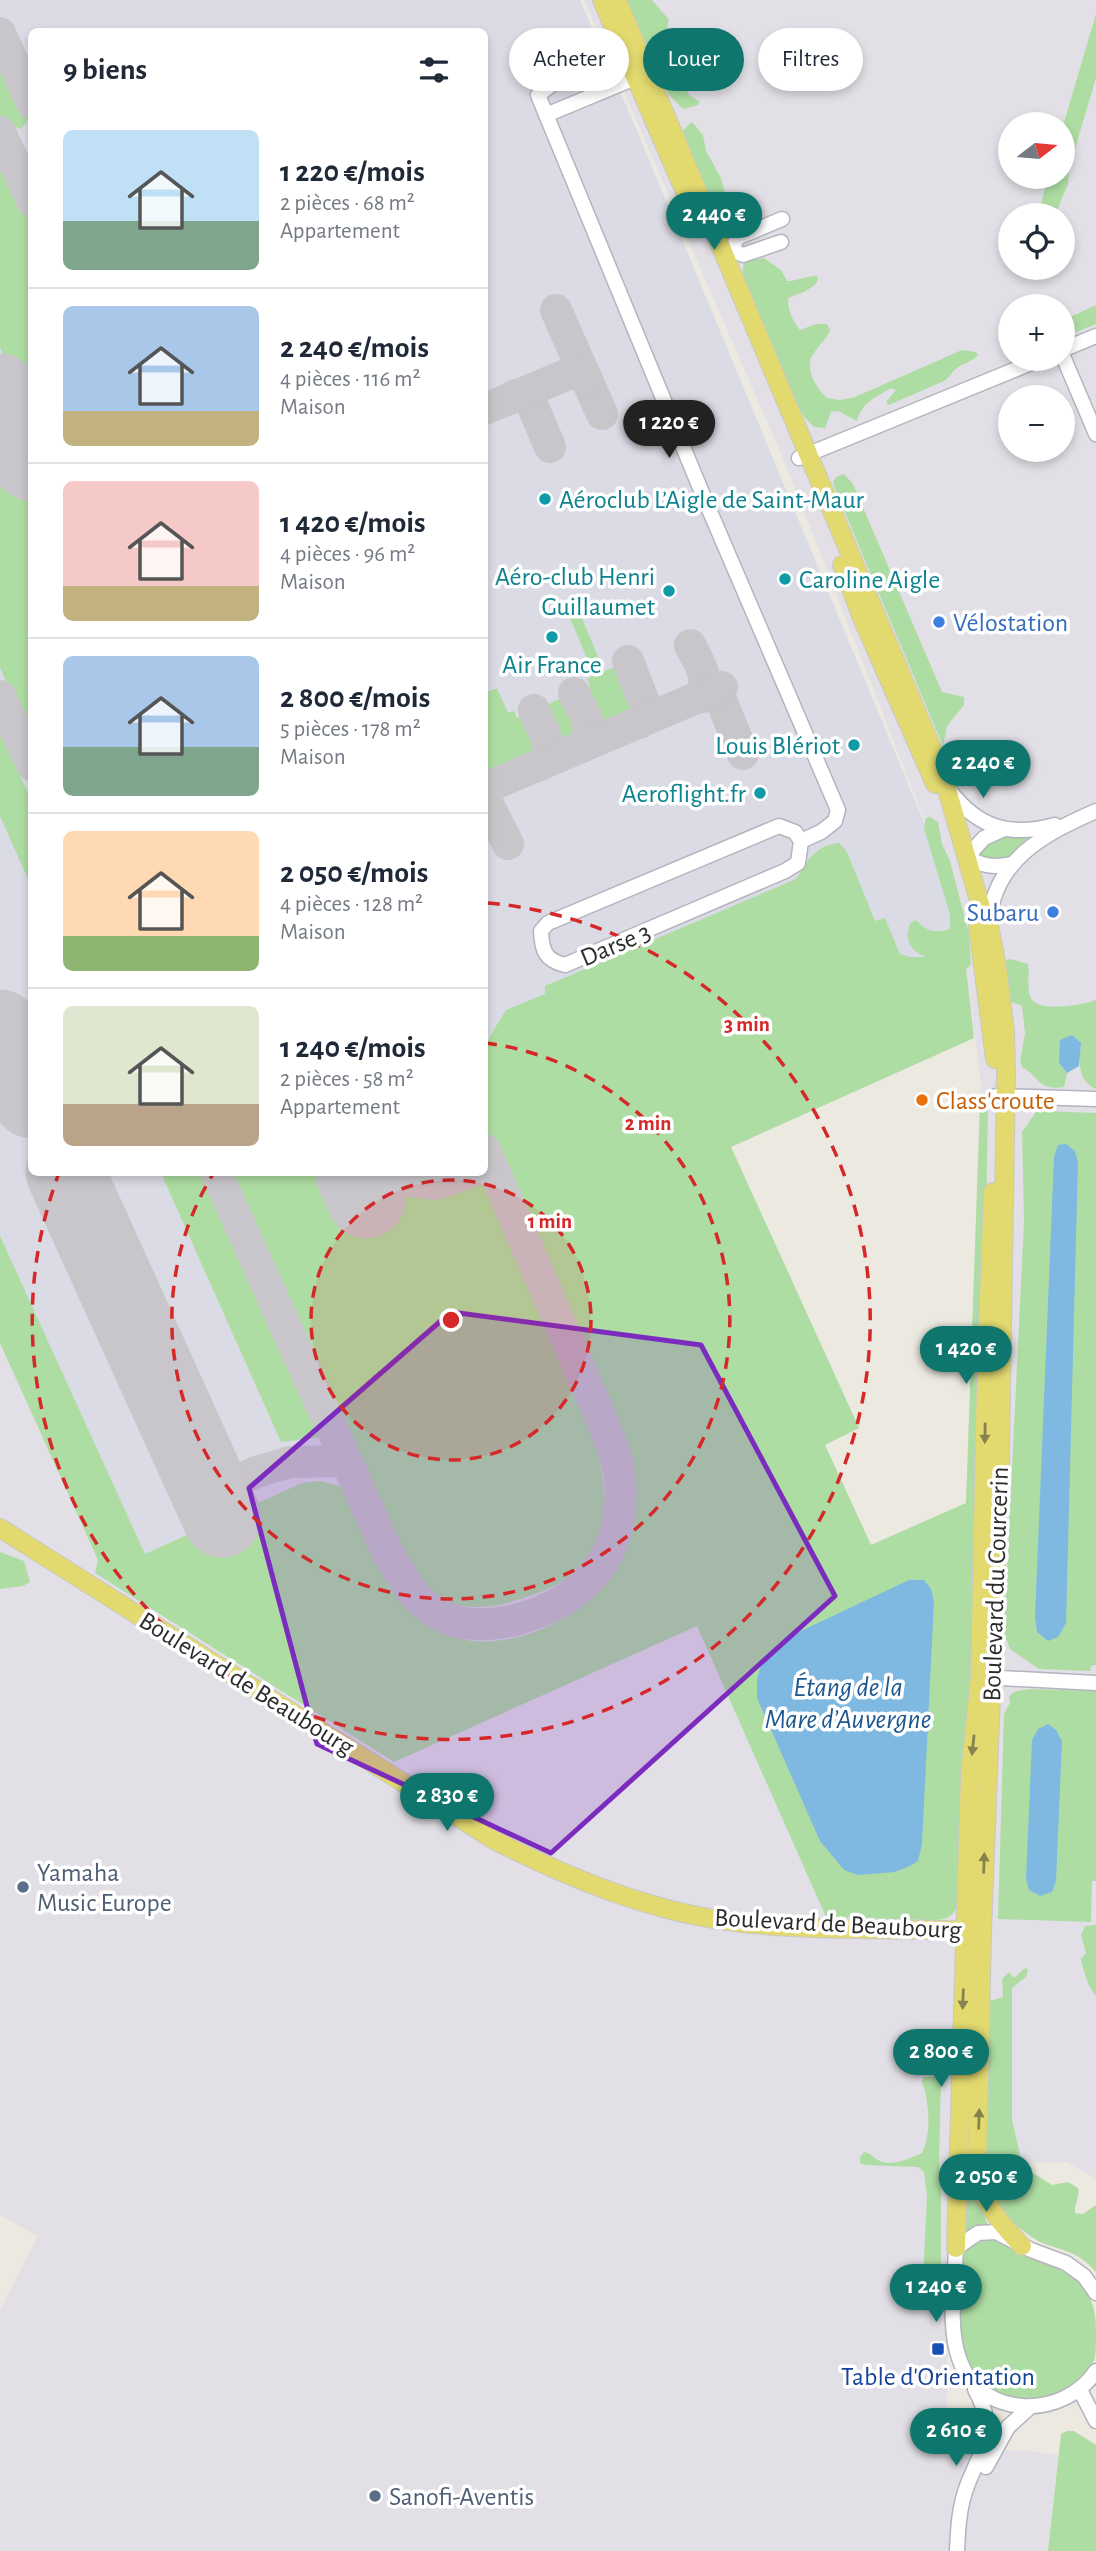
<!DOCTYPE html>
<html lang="fr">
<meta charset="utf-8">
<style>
:root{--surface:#fff;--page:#f2f2f3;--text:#1f2937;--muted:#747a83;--line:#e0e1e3;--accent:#0f766e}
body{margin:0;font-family:"Alegreya Sans",sans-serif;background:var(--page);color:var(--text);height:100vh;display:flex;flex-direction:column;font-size:26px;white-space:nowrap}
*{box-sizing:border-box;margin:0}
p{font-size:23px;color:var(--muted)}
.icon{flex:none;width:38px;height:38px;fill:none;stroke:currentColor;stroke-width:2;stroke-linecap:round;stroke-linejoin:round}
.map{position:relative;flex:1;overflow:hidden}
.drawer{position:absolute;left:28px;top:28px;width:460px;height:1148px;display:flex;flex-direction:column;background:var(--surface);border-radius:10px;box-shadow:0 4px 10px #0003}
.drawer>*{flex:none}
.top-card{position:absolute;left:509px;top:28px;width:481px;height:63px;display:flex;gap:14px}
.needle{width:46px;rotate:74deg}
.fabs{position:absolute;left:998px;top:112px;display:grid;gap:14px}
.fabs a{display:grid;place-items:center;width:77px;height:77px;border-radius:50%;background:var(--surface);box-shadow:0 4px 10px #0003;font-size:35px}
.price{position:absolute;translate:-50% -60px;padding:0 16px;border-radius:24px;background:var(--accent);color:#fff;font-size:23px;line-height:46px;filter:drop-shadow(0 2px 4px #0008)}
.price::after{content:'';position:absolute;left:50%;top:42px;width:21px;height:16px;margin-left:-10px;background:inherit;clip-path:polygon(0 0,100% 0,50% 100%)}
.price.on{background:#222;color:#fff}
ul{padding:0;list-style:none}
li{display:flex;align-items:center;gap:21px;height:175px;padding:0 35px}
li+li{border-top:2px solid var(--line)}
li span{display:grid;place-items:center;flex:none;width:196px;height:140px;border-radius:10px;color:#555}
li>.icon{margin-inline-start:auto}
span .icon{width:84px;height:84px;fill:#fffc;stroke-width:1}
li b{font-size:30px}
h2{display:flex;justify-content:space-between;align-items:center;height:84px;padding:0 35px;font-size:30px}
.tag{padding:0 24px;border-radius:32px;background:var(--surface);box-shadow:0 4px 10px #0003;font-size:24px;line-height:63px}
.tag.on{background:var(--accent);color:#fff}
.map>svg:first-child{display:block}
.industrial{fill:#e2e0e6;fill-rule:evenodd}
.airport{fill:#dbdbe5;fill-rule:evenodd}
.green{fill:#aedda3}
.water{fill:#7fb9e2}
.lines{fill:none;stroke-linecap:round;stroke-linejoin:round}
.taxiway{stroke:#c8c6ca;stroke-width:32}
.runway{stroke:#c8c6ca;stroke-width:79}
.minor-casing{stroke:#b3b4be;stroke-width:17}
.major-casing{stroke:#c8c8c8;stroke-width:20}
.minor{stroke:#fff;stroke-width:14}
.major{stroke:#e2d96f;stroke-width:18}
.oneway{fill:#87824e}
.marked{fill:#7b2cbf;fill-opacity:0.2;stroke:#7b2cbf;stroke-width:5;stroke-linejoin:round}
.ring{fill:none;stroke:#d62828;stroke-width:3.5;stroke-dasharray:12 9}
.culture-dot{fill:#0f9aa8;stroke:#fff;stroke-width:2.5}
.shop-dot{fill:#3f7fe0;stroke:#fff;stroke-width:2.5}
.food-dot{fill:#e8710a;stroke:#fff;stroke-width:2.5}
.service-dot{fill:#5c6f8a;stroke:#fff;stroke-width:2.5}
.transit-dot{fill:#1a4fb4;stroke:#fff;stroke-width:2.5}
.labels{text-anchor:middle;stroke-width:7;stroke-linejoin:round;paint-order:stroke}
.culture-label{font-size:26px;fill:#0d838f;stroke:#fff;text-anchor:end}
.shop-label{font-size:26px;fill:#366cbe;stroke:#fff;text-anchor:start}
.street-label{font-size:26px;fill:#2c2c2c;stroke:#fff}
.food-label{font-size:26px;fill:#c56008;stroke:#fff;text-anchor:start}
.service-label{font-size:26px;fill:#4e5e75;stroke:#fff;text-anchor:start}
.transit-label{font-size:26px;fill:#164399;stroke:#fff}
.water-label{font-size:28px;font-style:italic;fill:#1c5790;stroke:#fff}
.centre{fill:#d62828;stroke:#fff;stroke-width:3.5}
.ring-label{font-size:21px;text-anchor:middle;font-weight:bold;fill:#d62828;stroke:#fff;stroke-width:7;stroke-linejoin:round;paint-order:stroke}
</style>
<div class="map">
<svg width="1096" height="2551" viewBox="0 0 1096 2551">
<rect width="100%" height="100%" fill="#ece9e0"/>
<!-- industrial -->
<path class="industrial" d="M584 0H1096V2179L1067 2162 948 2164 947 2456 1022 2450 1058 2455 1048 2551H0V2310L38 2236 0 2215V1342L98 1560 95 1573 871 1545 966 1503 981 1085 968 980 947 878 785 463ZM1010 124H1062V177H1010ZM1010 215H1062V268H1010ZM1010 306H1062V359H1010ZM1010 397H1062V450H1010Z"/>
<!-- airport -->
<path class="airport" d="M0 0H580L635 126 933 844 968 980 974 1038 731 1147 859 1428 825 1445 871 1545 394 1762 95 1573 98 1560 0 1342ZM32 32H485V1172H32Z"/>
<!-- green -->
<g class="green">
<path d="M627 0H652L669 20 663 43 689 95 700 102 698 105 683 109 669 95Z"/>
<path d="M1096 14V78L1069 169 1068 184 1055 215H1038L1048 177H1062V129Z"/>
<path d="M0 50 27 109 28 120 21 129 8 125 0 115Z"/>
<path d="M692 122 703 135 706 151 721 178 728 204 736 213H746L748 224 746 227 732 232C707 206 695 164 683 130Z"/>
<path d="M0 150 31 219V418L0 348Z"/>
<path d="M764 258 781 270 787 281C797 281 809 275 817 276L818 280 815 285 804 292 788 298C788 311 792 320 800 330L816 324H827L830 330C827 339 819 345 814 353 803 367 816 388 827 398L840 400 855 397 962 350 976 352 978 355C972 362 964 363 957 368 951 372 951 377 944 381L889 405 886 402 896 390 891 388C875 398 862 402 857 421L838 411 831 412 825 428 814 427 805 418 793 399 743 278V267L745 261Z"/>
<path d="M1096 305V324L1062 338V321Z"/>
<path d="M0 433 31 502V738L0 668Z"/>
<path d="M844 474 853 484 942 692 964 697V705L947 726 943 746 835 489 833 483 836 477Z"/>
<path d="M578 609 604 671 618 666 625 668 641 703 638 712 600 729 582 690 590 687 587 679 594 675 568 613Z"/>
<path d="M497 688 508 713 514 711 517 718 526 714 543 753 485 778V693Z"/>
<path d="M566 696 583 736 559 746 542 707Z"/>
<path d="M0 731 31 800V886L0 816Z"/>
<path d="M930 817 938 822 942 844 950 861 969 934 971 964 966 969 974 1038 731 1147 859 1428 825 1445 871 1545 966 1503 980 1103 986 1104 988 1110 979 1567 959 1903C952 1919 945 1920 929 1920L826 1917 697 1626 394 1762 95 1573 98 1560 0 1343V1236L145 1554 302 1483 320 1481 342 1487C364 1533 388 1599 433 1627 456 1642 482 1644 509 1639 577 1626 631 1574 634 1502 636 1455 617 1419 597 1377 571 1319 544 1262 517 1204 509 1186 488 1150 485 1132 483 1121 483 1056 486 1047 490 1034 499 1022 506 1010L545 994V986L796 879C807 861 816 845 839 843L846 850 875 921 885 918 900 954 910 957H926C910 950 903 940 911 922L917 920C927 933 936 933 950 929V915L924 828 926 818Z"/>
<path d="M999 836H1035C1013 855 1010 863 979 858L978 855 986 844Z"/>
<path d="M1011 959 1028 964C1030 974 1026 990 1031 998 1037 1013 1084 1005 1096 1000V1089C1077 1081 1079 1061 1081 1043L1059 1063 1067 1073 1064 1087C1036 1091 1040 1076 1023 1068L1020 1062 1025 1033 1022 1006 1008 1001 1002 961Z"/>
<path d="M1044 1111 1096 1113V1665H1092L1090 1671 1039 1669 1010 1649 1004 1633 1024 1221 1022 1132 1036 1112Z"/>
<path d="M161 1173H201L323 1437 281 1442Z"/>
<path d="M228 1173H336L351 1206 397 1187 437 1191 449 1189 488 1173 495 1189 492 1191C516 1250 540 1309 564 1368 577 1399 597 1440 602 1473 606 1498 609 1528 595 1550 576 1582 541 1593 507 1603 487 1609 458 1609 439 1598 423 1589 412 1569 401 1555Z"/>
<path d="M0 1552 24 1561 30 1582 23 1586 0 1589Z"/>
<path d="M1030 1689 1096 1691V1881H1092L1091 1922 998 1919 1004 1714 1010 1703 1009 1696 1016 1691Z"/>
<path d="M1096 1925V1996C1088 1987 1083 1970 1081 1959L1086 1953 1081 1935 1085 1926Z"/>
<path d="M1025 1968 1028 1970 1026 1977 1012 1988V2120L1023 2167 1052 2185 1068 2182 1078 2188C1080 2197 1074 2204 1075 2213L1083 2214 1096 2205V2272C1078 2251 1063 2251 1040 2242 1034 2239 1028 2234 1022 2230 995 2211 991 2199 985 2167L990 2001 1003 1997 1002 1979 1009 1972 1014 1978Z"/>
<path d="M941 2076 939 2165 941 2179V2277C936 2283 929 2286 923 2280L927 2195 924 2172 918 2167 865 2165 860 2163V2157L864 2152C871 2153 872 2157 878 2160 891 2168 910 2158 922 2153 932 2133 929 2102 922 2081L924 2077Z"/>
<path d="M967 2161H969L976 2199 988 2225 965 2234Z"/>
<path d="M995 2236C1007 2243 1019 2252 1032 2258 1050 2267 1069 2269 1082 2287 1094 2302 1096 2313 1096 2331 1096 2340 1096 2350 1095 2358 1091 2370 1081 2379 1071 2386 1033 2413 975 2396 963 2349 955 2319 962 2284 963 2253 970 2238 980 2238 995 2236Z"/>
<path d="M1067 2431H1074L1096 2445V2551H1048L1061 2434Z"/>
</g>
<!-- water -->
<g class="water">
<path d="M1072 1035 1081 1043 1079 1066 1067 1073 1059 1063 1060 1040Z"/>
<path d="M1066 1144 1075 1151 1078 1162 1066 1623 1058 1637 1048 1641 1037 1632 1035 1617 1054 1157 1058 1145Z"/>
<path d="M909 1580H924L931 1589 934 1602 922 1844 918 1861 910 1866 895 1872 858 1875 844 1870 820 1841 757 1698V1679L762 1662 786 1638Z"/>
<path d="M1048 1724 1056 1730 1062 1741 1056 1881 1052 1892 1040 1896 1029 1890 1026 1879 1032 1740 1038 1729Z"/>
</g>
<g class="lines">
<!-- taxiway -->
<g class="taxiway">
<path d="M0 33 32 104"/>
<path d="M0 132 32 201"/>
<path d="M556 310 602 414"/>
<path d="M515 395 525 396 531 402 550 447"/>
<path d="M485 409 568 374H577L587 379"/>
<path d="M690 645C698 661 714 683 697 698"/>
<path d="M628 661 646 707 645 714 639 723"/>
<path d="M574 693C582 710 598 731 582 747"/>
<path d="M0 696 32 765"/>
<path d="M697 698 712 695 721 700 743 754"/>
<path d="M534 710C541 727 557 749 541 765"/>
<path d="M485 788 722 687"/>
<path d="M485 798 508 844"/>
<path d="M28 1091 32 1089"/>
<path d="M216 1172 387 1551C399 1570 409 1593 428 1607 454 1627 484 1627 515 1620 585 1602 626 1554 620 1480 618 1457 607 1434 599 1413L485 1150"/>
<path d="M355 1175 437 1184 471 1172"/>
<path d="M211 1493 256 1472 290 1462 345 1461"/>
</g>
<!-- runway -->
<g class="runway">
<path d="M0 393 32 462"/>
<path d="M0 1029 32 1099"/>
<path d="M65 1172 222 1518"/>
<path d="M354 1172 366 1199"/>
</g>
<defs>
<g id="minor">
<path d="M631 44C603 47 560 78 538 95L705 500 838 810 835 821 821 832 801 841"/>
<path d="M546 115 635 78 643 70"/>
<path d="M781 242 743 255 732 250 737 238 782 219"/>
<path d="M1062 350 1096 336"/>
<path d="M1062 354 1096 434"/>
<path d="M799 458 1041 359"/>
<path d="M950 791C979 829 1011 837 1055 825"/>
<path d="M779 826 795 832 801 841 798 863 785 871 565 965C545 960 542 951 541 931L548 923Z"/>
<path d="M1004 829 984 838 967 857C982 866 994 868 1011 864"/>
<path d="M989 924C993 860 1044 834 1096 811"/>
<path d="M996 1096 1096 1099"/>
<path d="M982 1677 1096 1683"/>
<path d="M1096 2293 1084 2276 1066 2263 1031 2250 996 2232 978 2233 956 2248C955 2284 947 2327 960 2361 982 2420 1064 2419 1096 2371"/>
<path d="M1080 2390 1096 2421"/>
<path d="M986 2467 1008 2427 1030 2407"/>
<path d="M957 2551C958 2529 959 2507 967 2486 983 2444 999 2435 975 2389"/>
</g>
<g id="major">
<path d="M602 0 697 220"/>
<path d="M617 0 942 772 982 911 989 925 997 967 1005 1031 1006 1075 1000 1459 982 1931 977 2170C981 2203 1001 2223 1022 2246"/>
<path d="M842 565 862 618 935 784"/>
<path d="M978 927 995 1059"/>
<path d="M0 1528 494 1840C569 1878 651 1912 735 1922 814 1932 895 1928 975 1931"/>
<path d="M956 2248 970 1775 980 1677 986 1380 993 1192"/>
</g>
</defs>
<!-- minor casing -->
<use href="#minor" class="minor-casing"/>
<!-- major casing -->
<use href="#major" class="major-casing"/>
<!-- minor -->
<use href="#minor" class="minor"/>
<!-- major -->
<use href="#major" class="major"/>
</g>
<!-- one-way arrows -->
<defs><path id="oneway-solid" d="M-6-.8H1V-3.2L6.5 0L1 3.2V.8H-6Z" transform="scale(1.75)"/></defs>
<g class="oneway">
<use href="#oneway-solid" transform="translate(985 1433) rotate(91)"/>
<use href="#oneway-solid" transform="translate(973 1745) rotate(96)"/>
<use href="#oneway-solid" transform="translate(984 1863) rotate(-88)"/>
<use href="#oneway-solid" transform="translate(963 1999) rotate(92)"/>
<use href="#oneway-solid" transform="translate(979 2119) rotate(-88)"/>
</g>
<!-- marked area -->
<path class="marked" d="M451 1312 701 1345 835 1596 551 1853 317 1744 249 1488Z"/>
<!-- distance rings -->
<circle cx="451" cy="1320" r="140" fill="#d62828" fill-opacity=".12"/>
<g class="ring">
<circle cx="451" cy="1320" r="140"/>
<path d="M485 1043A279 279 0 1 1 213 1174"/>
<path d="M488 903A419 419 0 1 1 59 1173"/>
</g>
<!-- markers -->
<g class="culture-dot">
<circle cx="545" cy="499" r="7"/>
<circle cx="785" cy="579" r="7"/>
<circle cx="669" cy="591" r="7"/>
<circle cx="552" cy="637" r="7"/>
<circle cx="854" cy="745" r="7"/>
<circle cx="760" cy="793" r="7"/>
</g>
<g class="shop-dot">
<circle cx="939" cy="622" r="7"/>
<circle cx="1053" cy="912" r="7"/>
</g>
<circle class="food-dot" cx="922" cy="1100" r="7"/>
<g class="service-dot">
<circle cx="23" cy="1887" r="7"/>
<circle cx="375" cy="2496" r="7"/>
</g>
<rect class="transit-dot" x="931" y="2342" width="14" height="14" rx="3.5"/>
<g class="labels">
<!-- culture labels -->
<g class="culture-label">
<text x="559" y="508" text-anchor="start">Aéroclub L’Aigle de Saint-Maur</text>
<text x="655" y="585">Aéro-club Henri<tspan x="655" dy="30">Guillaumet</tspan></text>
<text x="799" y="588" text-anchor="start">Caroline Aigle</text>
<text x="552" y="673" text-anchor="middle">Air France</text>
<text x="840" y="754">Louis Blériot</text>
<text x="746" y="802">Aeroflight.fr</text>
</g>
<!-- shop labels -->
<g class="shop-label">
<text x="953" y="631">Vélostation</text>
<text x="1039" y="921" text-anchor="end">Subaru</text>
</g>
<!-- street labels -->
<g class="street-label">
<text transform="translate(615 944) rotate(-23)" y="9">Darse 3</text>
<text transform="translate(995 1584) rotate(-88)" y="9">Boulevard du Courcerin</text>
<text transform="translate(247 1683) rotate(32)" y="9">Boulevard de Beaubourg</text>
<text transform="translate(838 1923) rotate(3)" y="9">Boulevard de Beaubourg</text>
</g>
<!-- food labels -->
<g class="food-label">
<text x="936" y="1109">Class'croute</text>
</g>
<!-- service labels -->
<g class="service-label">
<text x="37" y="1881">Yamaha<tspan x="37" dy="30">Music Europe</tspan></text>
<text x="389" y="2505">Sanofi-Aventis</text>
</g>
<!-- transit labels -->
<g class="transit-label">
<text x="938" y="2385">Table d'Orientation</text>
</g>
<!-- water labels -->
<g class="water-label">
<text x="848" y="1696">Étang de la<tspan x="848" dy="32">Mare d’Auvergne</tspan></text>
</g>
</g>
<circle cx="451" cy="1320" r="10" class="centre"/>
<g class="ring-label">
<text x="747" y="1031">3 min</text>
<text x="648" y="1130">2 min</text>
<text x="550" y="1228">1 min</text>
</g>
</svg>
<div class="fabs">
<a><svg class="needle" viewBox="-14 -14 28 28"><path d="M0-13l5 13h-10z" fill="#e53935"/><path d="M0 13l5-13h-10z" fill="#747a83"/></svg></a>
<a><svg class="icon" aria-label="locate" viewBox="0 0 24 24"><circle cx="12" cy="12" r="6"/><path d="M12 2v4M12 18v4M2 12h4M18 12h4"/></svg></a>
<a>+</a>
<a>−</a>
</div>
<b class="price" style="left:714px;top:252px">2 440 €</b>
<b class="price on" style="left:669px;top:460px">1 220 €</b>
<b class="price" style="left:983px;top:800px">2 240 €</b>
<b class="price" style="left:966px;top:1386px">1 420 €</b>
<b class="price" style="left:447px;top:1833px">2 830 €</b>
<b class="price" style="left:941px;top:2089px">2 800 €</b>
<b class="price" style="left:986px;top:2214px">2 050 €</b>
<b class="price" style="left:936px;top:2324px">1 240 €</b>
<b class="price" style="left:956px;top:2468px">2 610 €</b>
<div class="top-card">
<a class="tag">Acheter</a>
<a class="tag on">Louer</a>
<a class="tag">Filtres</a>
</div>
<section class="drawer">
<h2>9 biens<svg class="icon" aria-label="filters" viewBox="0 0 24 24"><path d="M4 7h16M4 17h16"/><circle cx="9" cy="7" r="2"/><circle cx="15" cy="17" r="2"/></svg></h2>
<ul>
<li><span style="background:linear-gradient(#bfe0f5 65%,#7fa58c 0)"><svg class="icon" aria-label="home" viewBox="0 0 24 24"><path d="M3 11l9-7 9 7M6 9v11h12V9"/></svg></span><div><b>1 220 €/mois</b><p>2 pièces · 68 m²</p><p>Appartement</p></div></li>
<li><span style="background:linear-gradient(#a9c7e8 75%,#c2b280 0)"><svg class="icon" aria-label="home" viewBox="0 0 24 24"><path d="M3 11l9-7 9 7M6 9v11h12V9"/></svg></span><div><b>2 240 €/mois</b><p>4 pièces · 116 m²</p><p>Maison</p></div></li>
<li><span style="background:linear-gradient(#f6c9c9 75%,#c2b280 0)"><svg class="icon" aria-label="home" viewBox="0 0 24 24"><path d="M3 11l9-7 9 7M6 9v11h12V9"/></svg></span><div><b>1 420 €/mois</b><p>4 pièces · 96 m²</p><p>Maison</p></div></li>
<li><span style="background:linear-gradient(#a9c7e8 65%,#7fa58c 0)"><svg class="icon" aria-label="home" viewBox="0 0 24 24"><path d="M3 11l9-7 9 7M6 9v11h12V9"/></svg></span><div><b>2 800 €/mois</b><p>5 pièces · 178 m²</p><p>Maison</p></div></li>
<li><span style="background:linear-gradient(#ffd9b3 75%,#8fb573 0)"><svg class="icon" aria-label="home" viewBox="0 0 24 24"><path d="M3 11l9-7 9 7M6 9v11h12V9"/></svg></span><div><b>2 050 €/mois</b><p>4 pièces · 128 m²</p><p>Maison</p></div></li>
<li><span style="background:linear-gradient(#dfe7d0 70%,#b9a48a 0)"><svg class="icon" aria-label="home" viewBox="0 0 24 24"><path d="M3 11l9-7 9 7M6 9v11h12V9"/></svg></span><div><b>1 240 €/mois</b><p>2 pièces · 58 m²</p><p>Appartement</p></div></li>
</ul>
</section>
</div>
